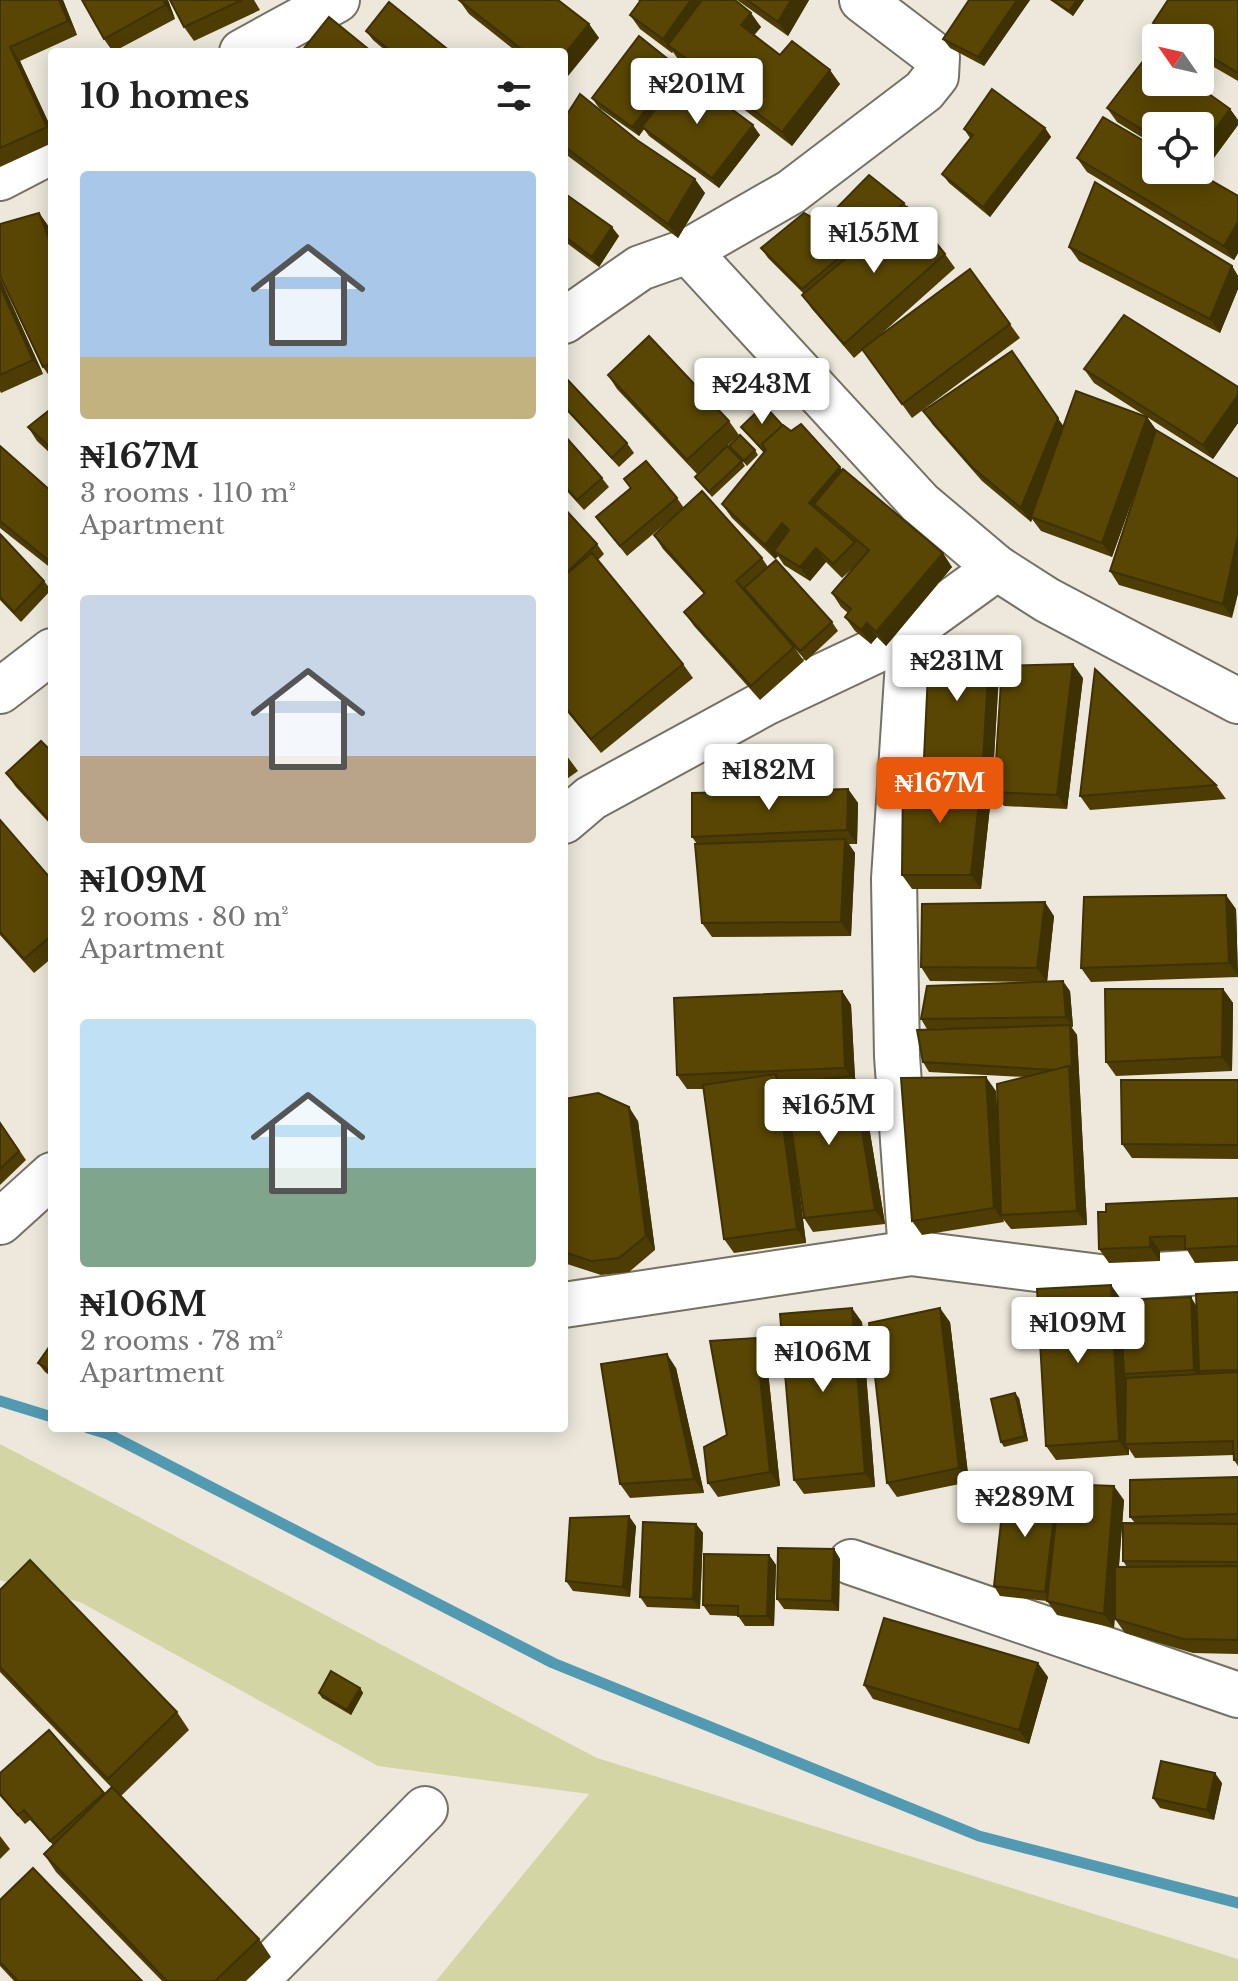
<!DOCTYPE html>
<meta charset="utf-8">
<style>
:root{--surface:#fff;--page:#f2f2f2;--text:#222;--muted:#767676;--accent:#ea580c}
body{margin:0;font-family:"Libre Baskerville",serif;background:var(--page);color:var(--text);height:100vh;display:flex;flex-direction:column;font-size:30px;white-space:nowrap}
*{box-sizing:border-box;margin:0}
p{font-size:26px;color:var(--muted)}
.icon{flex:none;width:44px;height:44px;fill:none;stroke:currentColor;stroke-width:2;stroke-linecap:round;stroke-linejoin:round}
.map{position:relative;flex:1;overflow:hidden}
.details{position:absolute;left:48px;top:48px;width:520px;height:1384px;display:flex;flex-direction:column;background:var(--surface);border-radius:8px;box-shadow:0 4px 20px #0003}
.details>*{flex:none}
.needle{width:52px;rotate:304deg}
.fabs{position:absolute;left:1142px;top:24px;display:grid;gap:16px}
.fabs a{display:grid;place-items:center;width:72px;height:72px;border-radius:8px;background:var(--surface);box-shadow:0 4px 20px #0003;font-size:40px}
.price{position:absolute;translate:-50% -68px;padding:0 18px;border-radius:8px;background:#fff;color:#222;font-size:26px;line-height:52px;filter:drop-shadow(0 2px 4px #0008)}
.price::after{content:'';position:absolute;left:50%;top:48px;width:24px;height:18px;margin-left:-12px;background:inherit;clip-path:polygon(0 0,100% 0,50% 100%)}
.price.active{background:var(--accent);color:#fff}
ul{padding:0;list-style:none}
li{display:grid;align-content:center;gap:16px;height:424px;padding:0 32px}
li span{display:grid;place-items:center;height:248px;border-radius:8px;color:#555}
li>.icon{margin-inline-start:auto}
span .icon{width:144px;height:144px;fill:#fffc;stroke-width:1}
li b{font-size:34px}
h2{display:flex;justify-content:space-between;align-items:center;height:96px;padding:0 32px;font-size:34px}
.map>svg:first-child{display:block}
.green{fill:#d3d6a4}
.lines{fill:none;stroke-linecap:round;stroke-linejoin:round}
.stream{stroke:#529ab2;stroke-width:11}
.minor-casing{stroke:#757165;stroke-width:48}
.minor{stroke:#fff;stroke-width:44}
.wall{fill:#4d3c03}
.shaded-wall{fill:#3e3103}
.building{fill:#594604;stroke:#3e3103;stroke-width:2}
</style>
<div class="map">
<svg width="1238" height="1981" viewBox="0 0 1238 1981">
<rect width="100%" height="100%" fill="#ede8db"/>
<!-- green -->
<path class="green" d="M0 1444 597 1758 1238 1959V1981H436L589 1794 378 1766 80 1602 0 1580Z"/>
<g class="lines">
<!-- stream -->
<g class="stream">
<path d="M0 1401 52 1417"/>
<path d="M88 1428 108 1434 553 1663 979 1836 1238 1903"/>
</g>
<defs>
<g id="minor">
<path d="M242 52 337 0"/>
<path d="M0 178 52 151"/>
<path d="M688 251 920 503 997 568 1047 600 1238 701"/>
<path d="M564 321 640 268 688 251 791 192 924 91 936 76 937 57 862 0"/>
<path d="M910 631 894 879 897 1056 911 1253"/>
<path d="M0 691 52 651"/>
<path d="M564 821 591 798 767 702 896 641 997 568"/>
<path d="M0 1222 52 1175"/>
<path d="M564 1305 911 1253 1108 1278 1238 1270"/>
<path d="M851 1562 1238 1695"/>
<path d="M255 1981 425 1809"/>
</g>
</defs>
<!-- minor casing -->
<use href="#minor" class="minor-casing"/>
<!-- minor -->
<use href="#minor" class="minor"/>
</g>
<!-- wall -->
<g class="wall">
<path d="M0 0H63L77 35 20 61 52 130V143L0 167Z"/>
<path d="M82 0H168L175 19 113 52 104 39Z"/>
<path d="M170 0H254L260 10 194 41 184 27Z"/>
<path d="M459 0 589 24 599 38 564 52H517L469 14Z"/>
<path d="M638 0H735L761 27 754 35 780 55 840 84 792 146 678 59 673 52 672 53 640 29 630 15 640 2Z"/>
<path d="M737 0H809L788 36Z"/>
<path d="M969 0H1030L984 66 950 48 943 39Z"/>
<path d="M1050 0H1084L1073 16Z"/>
<path d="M1238 0V81L1200 59V38H1165L1163 37 1153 23Z"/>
<path d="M366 31 451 52H387L373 40Z"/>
<path d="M679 68 683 73 760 135 719 188 649 136 644 129 639 136 599 108 592 98Z"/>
<path d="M1107 108 1230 109 1238 120V125L1202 174 1196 170H1200V126H1156V146L1117 122Z"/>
<path d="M564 119 705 193 678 238 564 153Z"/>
<path d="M1045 128 1051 137 990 217 949 183 942 174 970 138 964 129Z"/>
<path d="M1077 158 1238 196V253L1234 260 1087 172Z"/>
<path d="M564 193 619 236 599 267 564 241Z"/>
<path d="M904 203 945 254 955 268 879 336 970 269 1020 338 912 418 863 350 854 358 812 309 802 295 804 294 768 258 761 248 822 223Z"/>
<path d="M39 213 49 227 52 235V380L43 367Z"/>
<path d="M1069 247 1232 266 1238 276V289L1220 333 1079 261Z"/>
<path d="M0 278 43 374 1 393 0 391Z"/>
<path d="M1012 351 1064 427 1147 417 1094 383 1084 369 1238 387V423L1213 459 1147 417 1156 430 1232 618 1119 585 1110 571 1140 478 1112 557 1041 531 1032 519 1031 522 982 481 933 425 923 411Z"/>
<path d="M608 375 729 421 739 435 697 474 617 389Z"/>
<path d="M564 376 627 443 634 453 619 467 564 408Z"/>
<path d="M52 408V455L37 441 28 427Z"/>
<path d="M783 426 842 471 952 567 886 646 877 637 871 644 855 631 845 617 848 613 841 607 832 593 857 564 842 578 826 562 810 581 784 565 778 556 775 559 732 518 722 504 764 453 741 427Z"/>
<path d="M564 435 602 478 609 487 584 510 564 488Z"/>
<path d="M0 446 52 492V569L0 528Z"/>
<path d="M729 446 755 450 758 455 747 466Z"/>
<path d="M742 461 745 466 712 497 695 477Z"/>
<path d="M624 479 677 498 684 508 627 556 596 517 630 488Z"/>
<path d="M564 508 597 544 604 554 598 560 683 664 693 678 601 753 564 708Z"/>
<path d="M0 534 44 581 51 590 21 622 0 600Z"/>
<path d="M654 535 762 558 768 567 832 622 838 631 806 661 747 594 794 647 804 661 760 700 694 626 684 612 704 594 663 549Z"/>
<path d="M1000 656 993 775 983 774 992 788 981 889H912L902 875 981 774 933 772 924 758Z"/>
<path d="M1083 678 1067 809 1004 806 994 792Z"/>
<path d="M52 752V826L16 787 6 773Z"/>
<path d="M564 752 578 771 564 781Z"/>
<path d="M1216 785 1226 799 1090 810 1080 796Z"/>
<path d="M848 789 858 803 857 844H849L855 853 851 936 712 937 702 923 697 844 692 837Z"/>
<path d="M0 820 52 880V958L34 973 0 935Z"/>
<path d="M1236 909 1238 977 1091 982 1081 968Z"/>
<path d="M1054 916 1047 982 930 981 921 967Z"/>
<path d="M1223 989 1233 1003 1232 1071 1116 1076 1106 1062Z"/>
<path d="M842 991 851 1005 855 1078 863 1090 885 1224 813 1232 804 1218 791 1123 806 1243 734 1253 724 1239 704 1089H687L677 1075Z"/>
<path d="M1070 991 1073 1027H1071L1077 1035 1087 1225 1011 1229 1003 1219 1004 1222 922 1235 912 1221 996 1091 999 1141 1025 1077 929 1072 923 1062 995 1028 927 1029 921 1019Z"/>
<path d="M1238 1080V1159L1132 1158 1122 1144Z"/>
<path d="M564 1099 638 1121 655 1250 629 1272 601 1275 564 1263Z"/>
<path d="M0 1122 26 1160 0 1185Z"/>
<path d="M1238 1198V1261L1195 1263 1187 1250 1160 1251V1261L1109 1263 1099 1249Z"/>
<path d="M1238 1292V1466L1234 1460V1455L1135 1458 1129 1449V1455L1056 1460 1046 1446 1121 1299V1300L1197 1306Z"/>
<path d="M862 1322 875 1487 804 1494 794 1480Z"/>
<path d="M950 1322 969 1482 897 1497 887 1483Z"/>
<path d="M52 1343V1377L45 1372 38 1363Z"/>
<path d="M766 1352 780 1486 718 1497 708 1483 727 1435Z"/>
<path d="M676 1368 704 1493 630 1498 620 1484Z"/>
<path d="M1019 1398 1028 1441 1004 1447 1001 1442Z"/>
<path d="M1238 1477V1524H1219H1238V1654L1193 1653 1125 1633 1115 1619V1609L1114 1628 1057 1615 1047 1601 1000 1596 994 1586 1058 1494 1124 1500 1119 1567H1127L1123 1561 1135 1523 1130 1517Z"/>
<path d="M696 1524 703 1533 700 1609 647 1607 640 1597Z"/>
<path d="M636 1526 630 1597 573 1591 566 1581Z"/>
<path d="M834 1549 840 1559 839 1611 784 1609 777 1599Z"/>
<path d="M769 1555 776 1565 774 1626H745L738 1616 710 1615 703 1605Z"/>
<path d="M0 1590 177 1712 189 1730 121 1796 259 1939 271 1957 246 1981H162L56 1872 44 1854 53 1845 30 1820 25 1824 0 1796V1773L49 1730 105 1795 112 1788 0 1672Z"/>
<path d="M1048 1677 1029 1744 873 1699 864 1685Z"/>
<path d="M360 1688 363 1693 351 1715 322 1698 319 1693Z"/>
<path d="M1222 1783 1214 1820 1160 1808 1153 1798Z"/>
<path d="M0 1836 10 1849 0 1859Z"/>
<path d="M0 1900 142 1981H14L0 1966Z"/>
</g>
<!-- shaded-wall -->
<g class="shaded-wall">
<path d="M59 0H63L77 35 68 21Z"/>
<path d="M163 0H168L175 19 165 5Z"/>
<path d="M691 0H711L668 45 672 53 663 39Z"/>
<path d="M791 0H809L788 36 778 22Z"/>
<path d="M1017 0H1030L984 66 978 57Z"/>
<path d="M1077 0H1084L1073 16 1069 11Z"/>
<path d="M751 13 761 27 751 39 741 25Z"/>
<path d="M589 24 599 38 564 81V55Z"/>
<path d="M10 47 20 61 52 130V133L47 127Z"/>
<path d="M679 68 686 78 642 127 644 129 639 136 632 127Z"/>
<path d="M830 70 840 84 792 146 782 132Z"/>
<path d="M1230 109 1238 120V125L1202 174 1200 170V150Z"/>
<path d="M753 125 760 135 719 188 712 178Z"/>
<path d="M1045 128 1051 137 990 217 983 207Z"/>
<path d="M695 179 705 193 678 238 668 224Z"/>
<path d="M39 213 49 227 52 235V247Z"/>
<path d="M1238 222V253L1234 260 1224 246Z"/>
<path d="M612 227 619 236 599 267 592 257Z"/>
<path d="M1232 266 1238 276V289L1220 333 1210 319Z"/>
<path d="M0 278 43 374 33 360 0 286Z"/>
<path d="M1012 351 1067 432 1031 522 1021 508Z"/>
<path d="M1238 395V423L1213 459 1203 445Z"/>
<path d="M1147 417 1157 431 1112 557 1102 543Z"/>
<path d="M840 467 850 481 814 504 821 514 809 503Z"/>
<path d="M782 523 792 537 774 551 778 556 775 559 765 545Z"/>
<path d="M1238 536V594L1232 618 1223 604Z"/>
<path d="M816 548 826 562 810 581 800 567Z"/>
<path d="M943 553 952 567 886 646 876 632Z"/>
<path d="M867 623 877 637 871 644 861 630Z"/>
<path d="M990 642 1000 656 993 775 983 761Z"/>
<path d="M1073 664 1083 678 1067 809 1057 795Z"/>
<path d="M982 774 992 788 981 889 971 875Z"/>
<path d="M848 789 858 803 857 844 847 830Z"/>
<path d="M845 839 855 853 851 936 841 922Z"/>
<path d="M1226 895 1236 909 1238 975 1229 963Z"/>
<path d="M1045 902 1054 916 1047 982 1037 968Z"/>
<path d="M1063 981 1070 991 1073 1027 1066 1017Z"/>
<path d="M1223 989 1233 1003 1232 1071 1222 1057Z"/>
<path d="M842 991 851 1005 855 1078 863 1090 885 1224 875 1210 854 1082 845 1068Z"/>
<path d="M1070 1025 1077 1035 1087 1225 1077 1211 1069 1066Z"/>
<path d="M776 1074 786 1088 806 1243 797 1229Z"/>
<path d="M986 1077 996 1091 1003 1215H1001L1003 1219 1004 1222 994 1208Z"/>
<path d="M629 1107 638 1121 655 1250 646 1236Z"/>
<path d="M1150 1237 1160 1251V1261L1150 1247Z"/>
<path d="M1111 1285 1121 1299 1125 1374H1124L1125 1376 1129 1444H1125L1129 1449V1455L1119 1441Z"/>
<path d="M1191 1297 1197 1307 1201 1380 1194 1370Z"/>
<path d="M852 1308 862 1322 875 1487 865 1473Z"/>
<path d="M940 1308 950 1322 969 1482 959 1468Z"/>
<path d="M756 1338 766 1352 780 1486 770 1472Z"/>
<path d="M667 1354 676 1368 704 1493 694 1479Z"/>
<path d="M1015 1393 1019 1398 1028 1441 1025 1436Z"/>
<path d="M1114 1486 1124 1500 1114 1628 1104 1614Z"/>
<path d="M1057 1492 1064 1502 1052 1601 1045 1592Z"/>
<path d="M629 1516 636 1526 630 1597 623 1587Z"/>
<path d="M696 1524 703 1533 700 1609 693 1599Z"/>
<path d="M834 1549 840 1559 839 1611 832 1601Z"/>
<path d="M769 1555 776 1565 774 1626 767 1616Z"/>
<path d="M1038 1663 1048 1677 1029 1744 1019 1730Z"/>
<path d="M360 1688 363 1693 351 1715 347 1710Z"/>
<path d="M1215 1773 1222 1783 1214 1820 1207 1810Z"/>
</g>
<!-- building -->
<g class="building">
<path d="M0 0H59L68 21 10 47 47 127 0 148Z"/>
<path d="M82 0H163L165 5 104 39Z"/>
<path d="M170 0H242L184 27Z"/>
<path d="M459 0H558L589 24 564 55V52H525Z"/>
<path d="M641 0H691L663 39 630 15Z"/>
<path d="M702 0H735L751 13 741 25 780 55 792 41 830 70 782 132 668 45Z"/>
<path d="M747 0H791L778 22Z"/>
<path d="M969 0H1017L978 57 943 39Z"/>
<path d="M1053 0H1077L1069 11Z"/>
<path d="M1168 0H1238V73L1200 50V38H1179L1153 23Z"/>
<path d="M389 2 451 52H392L366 31Z"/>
<path d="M329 17 372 52H301Z"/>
<path d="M639 36 679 68 632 127 592 98Z"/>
<path d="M1150 52 1156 56V82H1192L1230 109 1200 150V126H1156V138L1107 108Z"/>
<path d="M683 73 753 125 712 178 642 127Z"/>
<path d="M992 89 1045 128 983 207 942 174 973 135 964 129Z"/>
<path d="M580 94 637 140 695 179 668 224 564 146V119Z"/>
<path d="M1103 117 1156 148V170H1193L1238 196V222L1224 246 1077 158Z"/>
<path d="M869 175 904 203 802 289 761 248 804 213 822 223Z"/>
<path d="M1095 182 1232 266 1210 319 1069 247Z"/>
<path d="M564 193 612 227 592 257 564 236Z"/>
<path d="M907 207 945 254 844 344 802 295Z"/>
<path d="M39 213 52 247V363L43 367 0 276V224Z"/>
<path d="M970 269 1010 324 902 404 862 349Z"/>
<path d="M0 286 33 360 0 375Z"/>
<path d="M1124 315 1238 387V395L1203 445 1084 369Z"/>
<path d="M649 336 729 421 687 460 608 375Z"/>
<path d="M1012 351 1058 418 1021 508 972 467 923 411Z"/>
<path d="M564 376 627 443 612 458 564 406Z"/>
<path d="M1076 391 1147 417 1102 543 1031 517Z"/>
<path d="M764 405 783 426 762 444 766 449 764 451 741 427Z"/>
<path d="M52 408V449L28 427Z"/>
<path d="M801 424 840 467 809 503 855 542 833 564 816 548 800 567 774 551 789 530 782 523 765 545 722 504 766 450 762 444 783 425 791 431Z"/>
<path d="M1156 430 1238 479V536L1223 604 1110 571Z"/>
<path d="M564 435 602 478 577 500 564 485Z"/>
<path d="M740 435 755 450 744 461 729 446Z"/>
<path d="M0 446 52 492V563L0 521Z"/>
<path d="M727 446 742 461 709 492 695 477Z"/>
<path d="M646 461 677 498 620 546 596 517 631 488 624 479Z"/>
<path d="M843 469 943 553 876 632 867 623 861 630 845 617 851 609 832 593 869 550 814 504Z"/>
<path d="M702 491 762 558 736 581 794 647 751 686 684 612 705 593 654 535Z"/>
<path d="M564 508 597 544 564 575Z"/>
<path d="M0 534 44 581 14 612 0 597Z"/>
<path d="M592 553 683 664 591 739 564 706V576Z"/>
<path d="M776 560 832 622 800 651 744 588Z"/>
<path d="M960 640 990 642 983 761 924 758 929 652 960 654Z"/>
<path d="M1073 664 1057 795 994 792 1002 666Z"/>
<path d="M1095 669 1216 785 1080 796Z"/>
<path d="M41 741 52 752V823L6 773Z"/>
<path d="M982 774 971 875H902L903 779Z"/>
<path d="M848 789 847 830 692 837V793Z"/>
<path d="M0 820 52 880V935L24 959 0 932Z"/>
<path d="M845 839 841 922 702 923 695 844Z"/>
<path d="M1226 895 1229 963 1081 968 1084 897Z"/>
<path d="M1045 902 1037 968 921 967 922 904Z"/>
<path d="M1063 981 1066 1017 921 1019 927 986Z"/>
<path d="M1105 989H1223L1222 1057 1106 1062Z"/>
<path d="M842 991 845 1068 677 1075 674 998Z"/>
<path d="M1070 1025 1072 1070 1069 1066 1055 1070 923 1062 917 1030Z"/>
<path d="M1069 1066 1077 1211 1001 1215 997 1084Z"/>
<path d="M776 1074 797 1229 724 1239 703 1085Z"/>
<path d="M853 1076 875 1210 804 1218 785 1083Z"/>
<path d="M986 1077 994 1208 912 1221 901 1078Z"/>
<path d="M1121 1080H1238V1145L1122 1144Z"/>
<path d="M598 1093 629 1107 646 1236 619 1258 591 1261 564 1252V1099Z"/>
<path d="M0 1123 19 1151 0 1169Z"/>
<path d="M1238 1198V1246L1185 1249V1236L1150 1237V1247L1099 1249 1098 1212H1106V1204Z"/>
<path d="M1111 1285 1119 1441 1046 1446 1037 1289Z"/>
<path d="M1238 1292V1370L1199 1371 1196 1294Z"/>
<path d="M1191 1297 1194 1370 1124 1374 1120 1300Z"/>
<path d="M852 1308 865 1473 794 1480 780 1314Z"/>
<path d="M940 1308 959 1468 887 1483 869 1323Z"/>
<path d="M756 1338 770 1472 708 1483 704 1447 727 1435 710 1341Z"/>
<path d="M52 1343V1372L38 1363Z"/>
<path d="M667 1354 694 1479 620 1484 601 1364Z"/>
<path d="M1238 1372V1460H1234L1233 1441 1125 1444 1126 1378Z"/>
<path d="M1015 1393 1025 1436 1001 1442 991 1399Z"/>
<path d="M1238 1477V1514L1130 1517V1480Z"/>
<path d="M1060 1484 1114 1486 1104 1614 1047 1601Z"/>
<path d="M1005 1486 1057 1492 1045 1592 994 1586Z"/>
<path d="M629 1516 623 1587 566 1581 570 1518Z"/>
<path d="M643 1522 696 1524 693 1599 640 1597Z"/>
<path d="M1123 1523 1238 1524V1562L1123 1561Z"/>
<path d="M778 1548 834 1549 832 1601 777 1599Z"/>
<path d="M704 1554 769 1555 767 1616H738V1606L703 1605Z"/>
<path d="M30 1560 177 1712 108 1779 0 1667V1590Z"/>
<path d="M1238 1566V1640L1183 1639 1115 1619V1567Z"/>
<path d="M884 1618 1038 1663 1019 1730 864 1685Z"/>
<path d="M331 1671 360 1688 347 1710 319 1693Z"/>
<path d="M49 1730 104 1793 50 1841 24 1810 18 1815 0 1794V1773Z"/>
<path d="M1161 1761 1215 1773 1207 1810 1153 1798Z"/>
<path d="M112 1787 259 1939 215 1981H167L44 1854Z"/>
<path d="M33 1868 142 1981H18L0 1962V1900Z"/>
</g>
</svg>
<div class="fabs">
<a><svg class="needle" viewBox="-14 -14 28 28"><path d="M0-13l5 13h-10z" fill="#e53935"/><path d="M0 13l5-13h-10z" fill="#767676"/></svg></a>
<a><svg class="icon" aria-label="locate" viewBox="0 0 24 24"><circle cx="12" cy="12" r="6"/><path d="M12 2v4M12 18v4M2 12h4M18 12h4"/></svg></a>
</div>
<b class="price" style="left:697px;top:126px">₦201M</b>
<b class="price" style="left:874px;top:275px">₦155M</b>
<b class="price" style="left:762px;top:426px">₦243M</b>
<b class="price" style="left:957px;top:703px">₦231M</b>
<b class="price" style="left:769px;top:812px">₦182M</b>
<b class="price active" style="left:940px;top:825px">₦167M</b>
<b class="price" style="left:829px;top:1147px">₦165M</b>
<b class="price" style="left:1078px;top:1365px">₦109M</b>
<b class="price" style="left:823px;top:1394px">₦106M</b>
<b class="price" style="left:1025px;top:1539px">₦289M</b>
<section class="details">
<h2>10 homes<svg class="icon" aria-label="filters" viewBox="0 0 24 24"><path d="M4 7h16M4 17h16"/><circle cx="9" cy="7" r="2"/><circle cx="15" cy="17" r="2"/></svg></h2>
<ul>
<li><span style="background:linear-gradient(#a9c7e8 75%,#c2b280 0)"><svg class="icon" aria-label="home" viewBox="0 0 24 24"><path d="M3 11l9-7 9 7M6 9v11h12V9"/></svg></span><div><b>₦167M</b><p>3 rooms · 110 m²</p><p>Apartment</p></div></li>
<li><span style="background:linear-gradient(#c9d6e8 65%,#b9a48a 0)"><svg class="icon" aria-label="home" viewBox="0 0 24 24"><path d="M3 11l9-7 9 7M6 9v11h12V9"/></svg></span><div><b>₦109M</b><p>2 rooms · 80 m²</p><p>Apartment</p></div></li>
<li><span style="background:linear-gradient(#bfe0f5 60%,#7fa58c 0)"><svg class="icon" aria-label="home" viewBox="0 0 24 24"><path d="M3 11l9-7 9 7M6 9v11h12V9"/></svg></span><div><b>₦106M</b><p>2 rooms · 78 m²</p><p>Apartment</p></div></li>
</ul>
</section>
</div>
